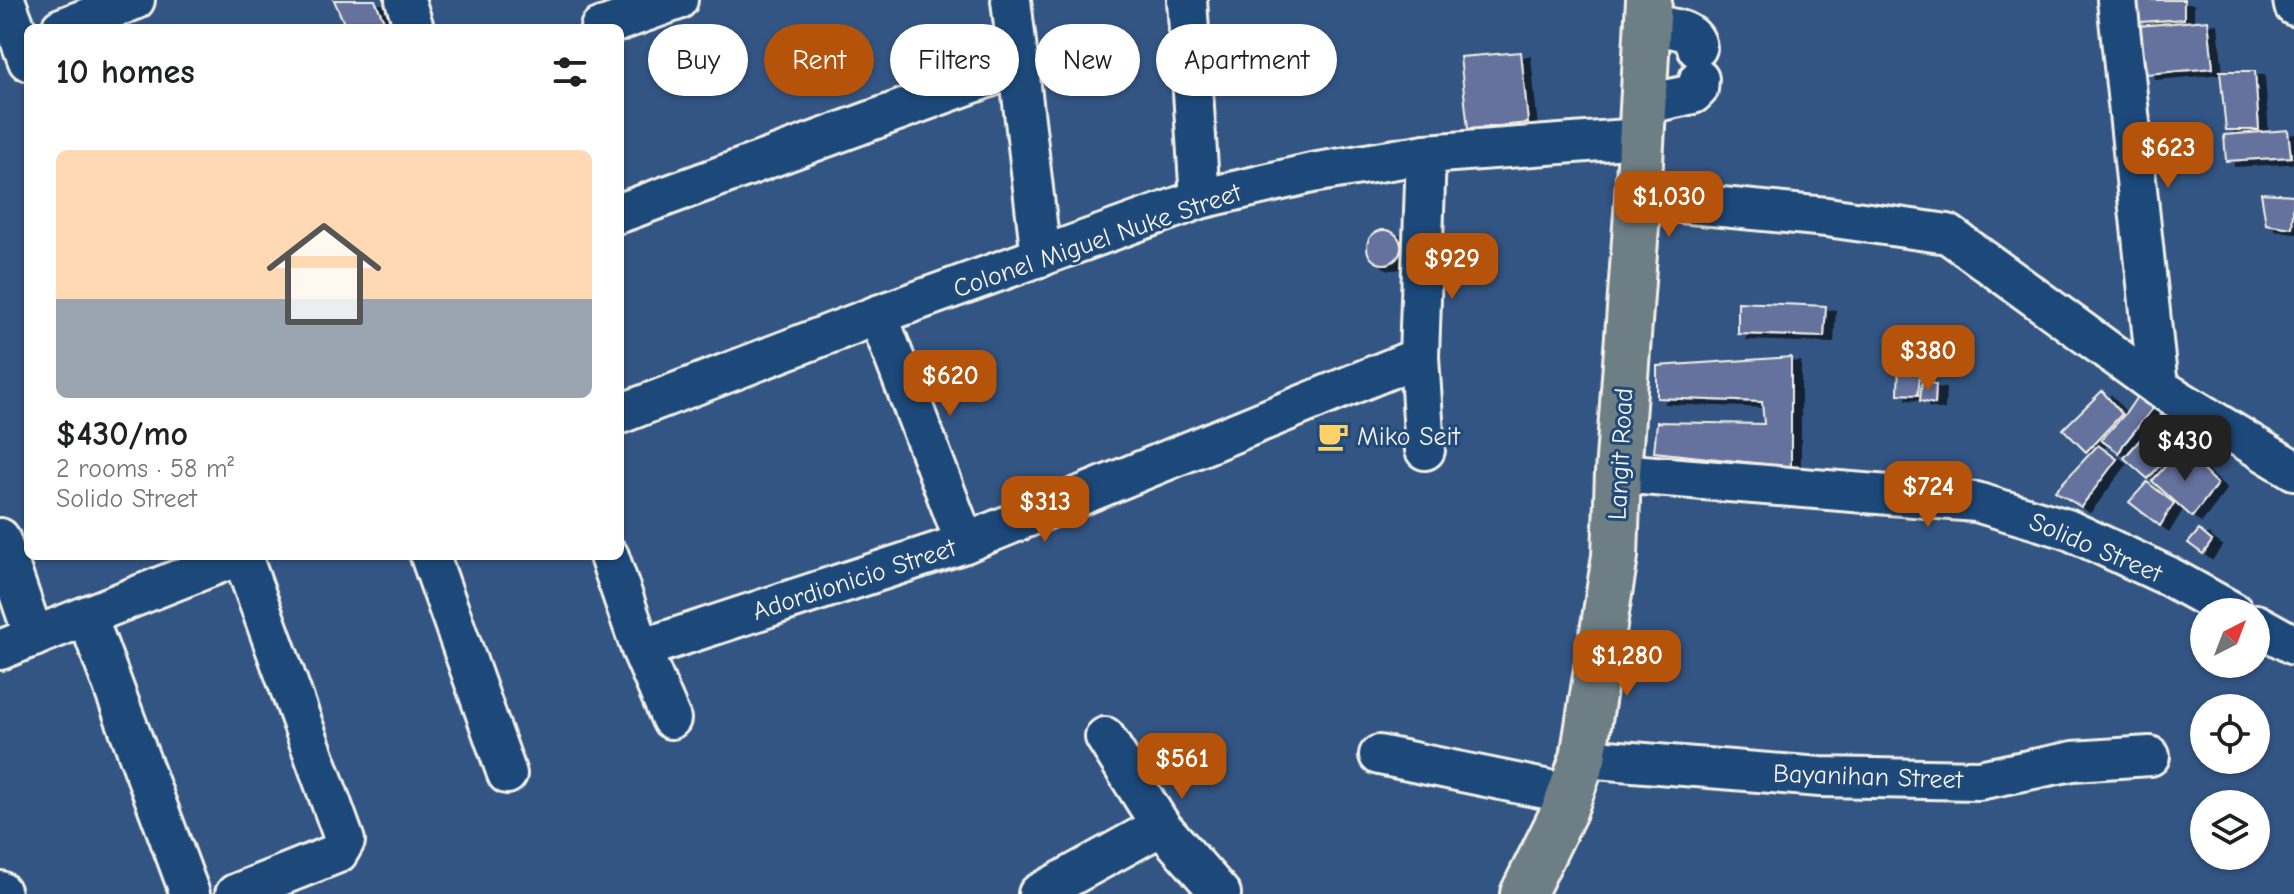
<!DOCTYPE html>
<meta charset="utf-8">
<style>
:root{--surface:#fff;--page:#f6f6f6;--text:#202124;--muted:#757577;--line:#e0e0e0;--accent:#b45309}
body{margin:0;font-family:"Comic Neue",sans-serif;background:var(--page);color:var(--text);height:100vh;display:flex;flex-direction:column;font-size:30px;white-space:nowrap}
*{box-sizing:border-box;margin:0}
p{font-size:26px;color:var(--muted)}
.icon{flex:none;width:44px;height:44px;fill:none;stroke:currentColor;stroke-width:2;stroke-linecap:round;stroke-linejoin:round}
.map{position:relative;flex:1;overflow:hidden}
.sheet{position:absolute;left:24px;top:24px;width:600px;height:536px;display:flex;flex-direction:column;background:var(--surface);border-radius:12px;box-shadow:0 2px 6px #0004}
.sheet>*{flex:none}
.top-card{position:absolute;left:648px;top:24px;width:760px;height:72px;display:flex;gap:16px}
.needle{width:52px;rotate:42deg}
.tools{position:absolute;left:2190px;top:598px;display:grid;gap:16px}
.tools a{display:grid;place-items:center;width:80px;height:80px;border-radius:50%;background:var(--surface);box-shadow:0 2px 6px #0004;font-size:40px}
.price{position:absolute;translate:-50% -68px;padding:0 18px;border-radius:16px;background:var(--accent);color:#fff;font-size:26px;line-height:52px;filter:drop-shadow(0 2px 4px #0008)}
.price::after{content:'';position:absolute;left:50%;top:48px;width:24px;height:18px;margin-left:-12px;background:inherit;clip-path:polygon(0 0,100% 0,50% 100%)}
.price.selected{background:#222;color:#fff}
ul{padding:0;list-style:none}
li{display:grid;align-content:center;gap:16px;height:424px;padding:0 32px}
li+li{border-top:2px solid var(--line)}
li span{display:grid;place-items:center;height:248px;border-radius:12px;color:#555}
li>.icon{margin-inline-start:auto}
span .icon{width:144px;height:144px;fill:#fffc;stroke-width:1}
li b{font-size:34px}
h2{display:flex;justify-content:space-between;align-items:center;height:96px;padding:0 32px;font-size:34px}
.chip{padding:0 28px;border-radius:36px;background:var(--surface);box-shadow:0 2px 6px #0004;font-size:28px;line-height:72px}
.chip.selected{background:var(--accent);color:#fff}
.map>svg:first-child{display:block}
.building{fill:#65729e;stroke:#f4f1e8;stroke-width:2;filter:url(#shadow)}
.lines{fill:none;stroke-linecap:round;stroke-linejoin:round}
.minor-casing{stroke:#f4f1e8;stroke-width:44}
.major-casing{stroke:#f4f1e8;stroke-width:50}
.minor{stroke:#1f4a7a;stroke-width:38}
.major{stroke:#6d7e84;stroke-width:44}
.labels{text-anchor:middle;stroke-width:6;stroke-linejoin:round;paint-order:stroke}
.street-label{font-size:26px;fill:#f4f1e8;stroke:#1f4a7a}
.poi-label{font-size:26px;fill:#f4f1e8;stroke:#1f4a7a;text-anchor:start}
</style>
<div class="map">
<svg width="2294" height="894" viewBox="0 0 2294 894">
<defs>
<filter id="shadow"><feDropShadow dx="9" dy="5" stdDeviation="0" flood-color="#0009"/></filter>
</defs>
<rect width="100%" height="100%" fill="#335584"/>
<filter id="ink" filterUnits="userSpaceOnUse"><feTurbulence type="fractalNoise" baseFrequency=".0125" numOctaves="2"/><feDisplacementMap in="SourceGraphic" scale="16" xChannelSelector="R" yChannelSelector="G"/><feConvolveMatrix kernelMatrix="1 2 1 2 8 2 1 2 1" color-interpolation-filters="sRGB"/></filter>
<g filter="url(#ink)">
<!-- building -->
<g class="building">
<path d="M334 0H375L387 28H346Z"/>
<path d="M2134 0H2184V19L2140 22Z"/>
<path d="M2208 20 2213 68 2147 74 2138 26Z"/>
<path d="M1521 52 1528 123 1468 129 1460 57Z"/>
<path d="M2220 71H2255L2259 130H2226Z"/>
<path d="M2288 130 2291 157 2226 161 2224 135Z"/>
<path d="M2261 193 2294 195 2292 228 2266 224Z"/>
<circle cx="1384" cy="247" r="17"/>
<path d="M1738 302 1826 306 1824 337 1738 334Z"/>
<path d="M1791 357V467L1654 452 1657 422 1764 424 1762 402 1657 398V366Z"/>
<path d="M1899 358 1921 360 1918 395 1898 394Z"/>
<path d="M1922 382 1936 384 1935 404 1920 401Z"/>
<path d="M2147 382 2162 397 2123 445 2119 453 2101 440 2126 413Z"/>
<path d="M2102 391 2122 414 2086 452 2063 429Z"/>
<path d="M2174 401 2198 421 2148 479 2124 458Z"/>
<path d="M2098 445 2117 459 2081 507 2055 491Z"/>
<path d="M2181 449 2217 484 2192 517 2152 481Z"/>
<path d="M2147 482 2174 503 2160 526 2129 502Z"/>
<path d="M2199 530 2212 541 2203 554 2188 543Z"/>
</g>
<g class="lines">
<defs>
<g id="minor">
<path d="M5 0 28 61"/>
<path d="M405 0 414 28"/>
<path d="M1011 0 1041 257"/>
<path d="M1187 0 1200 199"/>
<path d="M2117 0 2158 387"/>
<path d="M2293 0 2294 6"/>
<path d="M1648 24C1665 28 1695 27 1697 48"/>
<path d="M61 28 135 0"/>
<path d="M600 28 678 0"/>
<path d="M1643 105 1693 94 1698 89 1699 79"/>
<path d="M1638 199 1827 217 1948 234 2158 387 2294 470"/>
<path d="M620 213 1020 66"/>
<path d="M878 315 965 543"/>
<path d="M620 414 878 315 1200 199 1312 173 1426 154 1641 138"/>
<path d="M1425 450 1419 357 1426 154"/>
<path d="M1618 473 1976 502 2067 529 2168 576 2233 612"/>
<path d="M0 538 34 637"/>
<path d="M430 556 507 774"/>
<path d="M609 556 641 649 671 719"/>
<path d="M87 616 190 894"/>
<path d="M2256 624 2294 645"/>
<path d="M641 649 965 543 1419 357"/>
<path d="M0 650 238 556"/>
<path d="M1105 737 1161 826 1221 894"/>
<path d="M1379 755 1569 794"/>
<path d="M1583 758 1820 777 1979 780 2073 761 2150 756"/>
<path d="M0 891 1 894"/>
<path d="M235 894 338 853 345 841 242 556"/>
<path d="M1038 894 1161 826"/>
</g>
<path id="major" d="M1523 894 1564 811 1583 758 1615 556 1618 473 1638 199 1649 0"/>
</defs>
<!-- minor casing -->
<use href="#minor" class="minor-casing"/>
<!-- major casing -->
<use href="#major" class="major-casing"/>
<!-- minor -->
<use href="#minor" class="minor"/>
<!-- major -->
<use href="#major" class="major"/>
</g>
</g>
<!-- icons -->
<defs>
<symbol id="cafe-bare" viewBox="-9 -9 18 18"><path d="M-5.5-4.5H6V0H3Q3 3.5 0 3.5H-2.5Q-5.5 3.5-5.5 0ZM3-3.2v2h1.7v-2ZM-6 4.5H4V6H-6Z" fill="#ffd166" stroke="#1f4a7a" stroke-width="2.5" paint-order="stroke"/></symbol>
</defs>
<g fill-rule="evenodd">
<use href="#cafe-bare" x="1311" y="414" width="44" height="44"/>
</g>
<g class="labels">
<!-- street labels -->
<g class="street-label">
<text transform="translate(1097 240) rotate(-19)" y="9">Colonel Miguel Nuke Street</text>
<text transform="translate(1620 454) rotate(-87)" y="9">Langit Road</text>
<text transform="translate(2096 547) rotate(23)" y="9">Solido Street</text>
<text transform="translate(854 579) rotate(-18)" y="9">Adordionicio Street</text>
<text transform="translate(1868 776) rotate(2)" y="9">Bayanihan Street</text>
</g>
<!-- poi labels -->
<g class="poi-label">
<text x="1357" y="445">Miko Seit</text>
</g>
</g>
</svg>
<div class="tools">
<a><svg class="needle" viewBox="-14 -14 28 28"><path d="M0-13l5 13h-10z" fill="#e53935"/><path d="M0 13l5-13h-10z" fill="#757577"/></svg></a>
<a><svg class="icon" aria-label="locate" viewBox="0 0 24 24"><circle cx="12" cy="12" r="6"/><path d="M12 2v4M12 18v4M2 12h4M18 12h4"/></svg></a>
<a><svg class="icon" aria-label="layers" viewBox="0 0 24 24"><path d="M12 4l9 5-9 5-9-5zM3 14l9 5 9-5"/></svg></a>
</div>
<b class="price" style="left:2168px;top:190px">$623</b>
<b class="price" style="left:1669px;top:239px">$1,030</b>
<b class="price" style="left:1452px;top:301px">$929</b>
<b class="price" style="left:1928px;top:393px">$380</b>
<b class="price" style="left:950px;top:418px">$620</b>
<b class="price selected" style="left:2185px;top:483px">$430</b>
<b class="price" style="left:1928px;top:529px">$724</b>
<b class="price" style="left:1045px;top:544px">$313</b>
<b class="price" style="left:1627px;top:698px">$1,280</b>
<b class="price" style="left:1182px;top:801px">$561</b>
<div class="top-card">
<a class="chip">Buy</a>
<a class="chip selected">Rent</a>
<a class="chip">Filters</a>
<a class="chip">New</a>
<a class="chip">Apartment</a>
</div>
<section class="sheet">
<h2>10 homes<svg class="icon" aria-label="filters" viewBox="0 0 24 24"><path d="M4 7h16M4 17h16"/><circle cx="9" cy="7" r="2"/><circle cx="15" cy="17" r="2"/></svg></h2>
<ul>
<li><span style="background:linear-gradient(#ffd9b3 60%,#9aa5b1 0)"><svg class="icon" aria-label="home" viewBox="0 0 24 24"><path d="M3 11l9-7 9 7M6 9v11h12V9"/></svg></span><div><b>$430/mo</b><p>2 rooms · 58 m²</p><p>Solido Street</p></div></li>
</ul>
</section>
</div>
